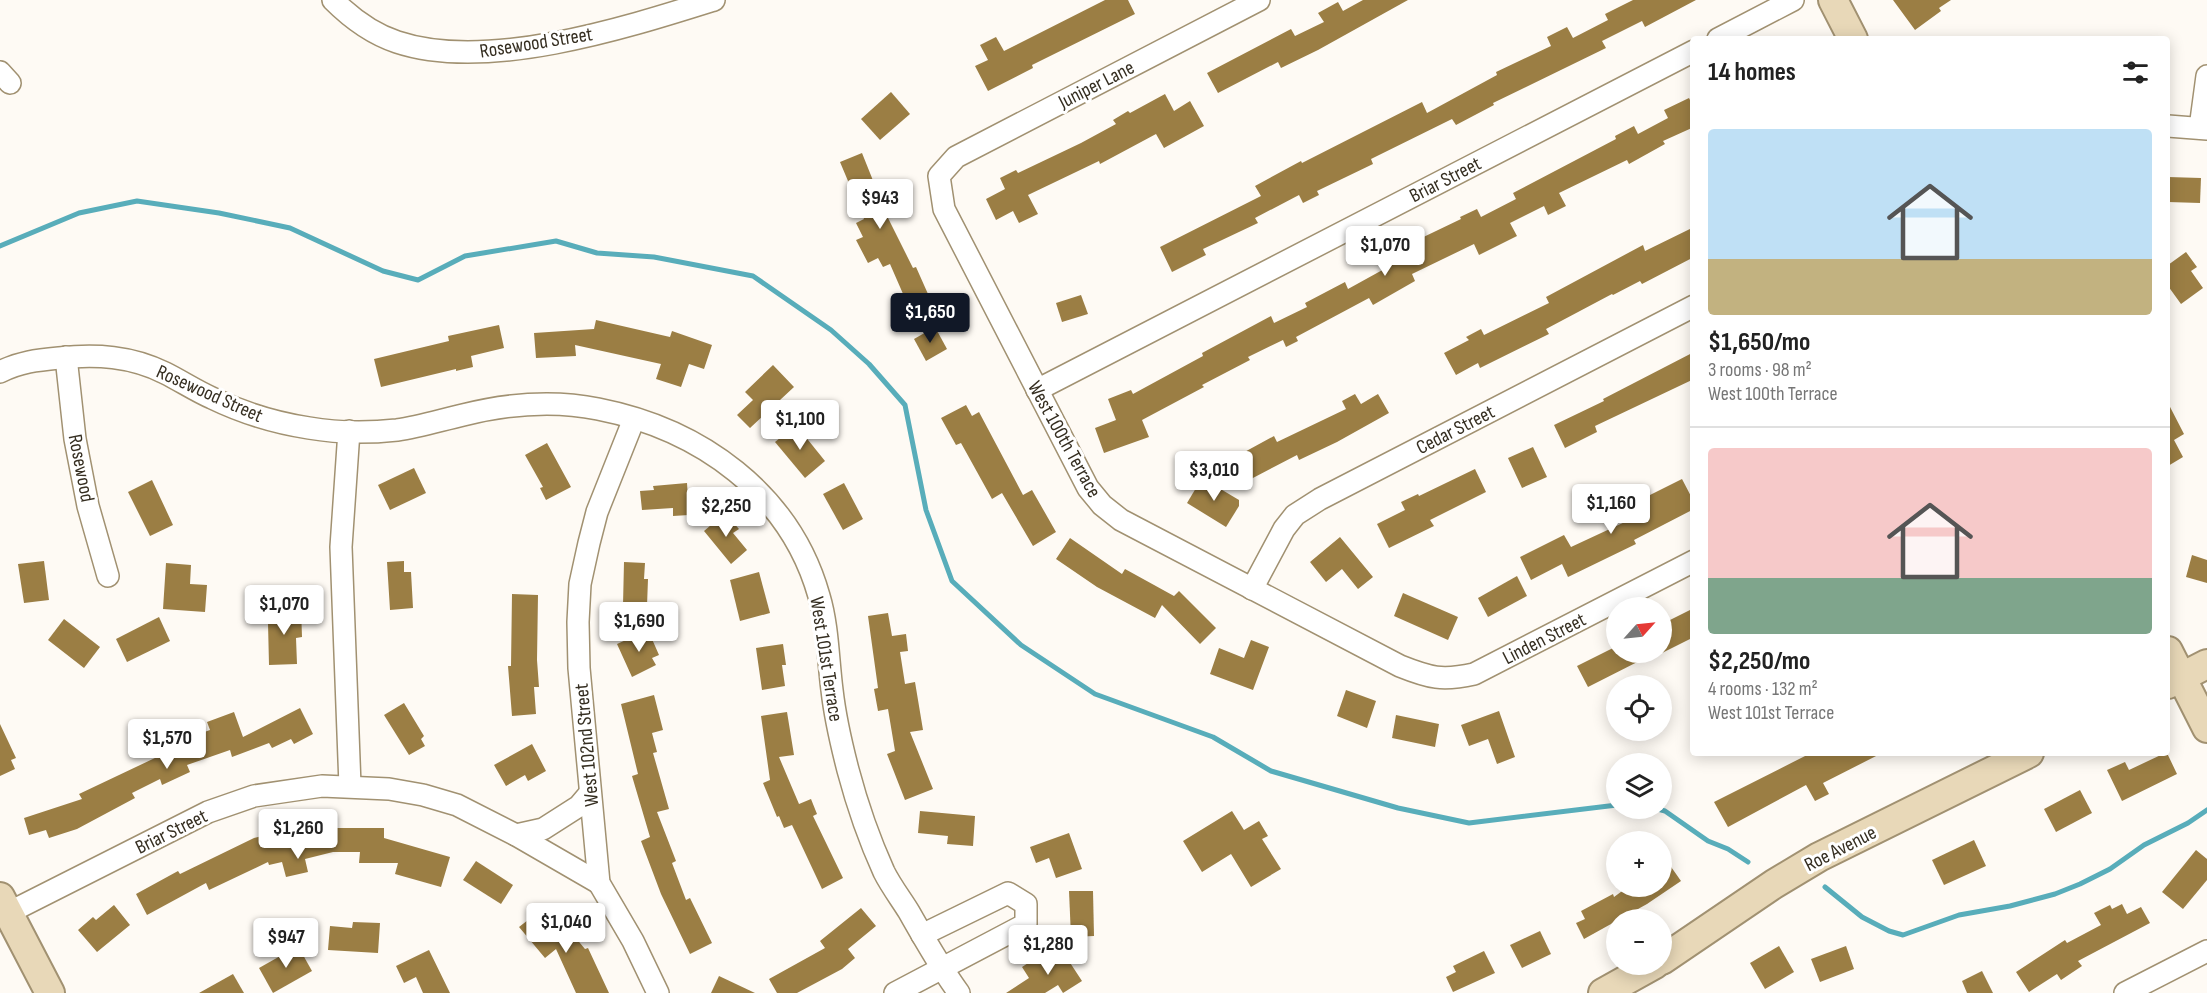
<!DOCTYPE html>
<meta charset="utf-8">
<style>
:root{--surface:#fff;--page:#f6f6f6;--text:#222;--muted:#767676;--line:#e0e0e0;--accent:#111827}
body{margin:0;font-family:"Sofia Sans Condensed",sans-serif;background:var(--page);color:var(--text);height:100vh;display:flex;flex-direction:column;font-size:22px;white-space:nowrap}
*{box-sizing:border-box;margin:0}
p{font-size:20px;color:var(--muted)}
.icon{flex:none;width:33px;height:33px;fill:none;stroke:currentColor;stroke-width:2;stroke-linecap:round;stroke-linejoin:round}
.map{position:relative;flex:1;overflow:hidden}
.sheet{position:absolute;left:1690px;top:36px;width:480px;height:720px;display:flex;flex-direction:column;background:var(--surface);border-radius:6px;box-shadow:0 3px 15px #0003}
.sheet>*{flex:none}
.needle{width:39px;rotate:63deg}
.tools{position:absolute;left:1606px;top:597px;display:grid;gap:12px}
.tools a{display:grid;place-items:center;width:66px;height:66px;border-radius:50%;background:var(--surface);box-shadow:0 3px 15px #0003;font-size:30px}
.price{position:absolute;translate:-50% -51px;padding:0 14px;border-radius:6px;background:#fff;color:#222;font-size:20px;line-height:39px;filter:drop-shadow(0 2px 3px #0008)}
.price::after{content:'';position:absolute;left:50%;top:36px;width:18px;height:14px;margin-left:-9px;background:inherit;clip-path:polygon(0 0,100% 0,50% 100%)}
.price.selected{background:var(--accent);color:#fff}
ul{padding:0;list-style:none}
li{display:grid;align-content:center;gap:12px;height:318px;padding:0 18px}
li+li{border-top:2px solid var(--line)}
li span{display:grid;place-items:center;height:186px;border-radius:6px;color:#555}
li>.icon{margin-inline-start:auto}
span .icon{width:108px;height:108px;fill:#fffc;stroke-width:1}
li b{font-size:26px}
h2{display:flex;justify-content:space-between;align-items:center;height:72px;padding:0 18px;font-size:26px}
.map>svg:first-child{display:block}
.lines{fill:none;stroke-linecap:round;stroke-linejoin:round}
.stream{stroke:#58adba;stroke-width:5}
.building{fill:#9b7e44}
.street-casing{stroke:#a19171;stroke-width:24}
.secondary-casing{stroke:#a19171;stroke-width:32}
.street{stroke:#fff;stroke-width:21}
.secondary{stroke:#e8d8b8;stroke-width:28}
.labels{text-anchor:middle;stroke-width:6;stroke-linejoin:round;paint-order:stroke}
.street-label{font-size:20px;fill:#352e21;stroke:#fff}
</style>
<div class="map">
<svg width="2207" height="993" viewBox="0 0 2207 993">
<rect width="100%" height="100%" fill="#fefaf4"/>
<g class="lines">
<!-- stream -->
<g class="stream">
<path d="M0 246 79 213 137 201 219 213 290 228 383 271 418 280 465 256 556 241 597 253 654 257 753 276 831 330 869 364 905 405 926 510 952 581 1021 645 1095 694 1213 737 1271 771 1398 808 1469 823 1617 805"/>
<path d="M1654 808 1665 811 1708 841 1728 849 1748 862"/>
<path d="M1825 887 1862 917 1889 931 1903 935 1959 915 2010 906 2055 894 2080 884 2110 869 2144 845 2188 823 2207 810"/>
</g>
</g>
<!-- building -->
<g class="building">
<path d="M1105 0H1128L1135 14 1032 65 1033 68 988 91 975 66 988 60 980 45 996 37 1004 51Z"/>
<path d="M1363 0H1408L1318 50 1281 68 1278 62 1218 93 1207 73 1291 29 1295 36 1324 22 1318 13 1338 2 1343 11Z"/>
<path d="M1633 0H1696L1645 27 1642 21 1602 41 1606 48 1493 103 1494 105 1456 125 1452 119 1371 159 1373 164 1317 191 1319 195 1303 203 1299 195 1255 218 1258 223 1203 249 1206 255 1172 272 1160 247 1261 196 1255 186 1301 161 1302 163 1422 102 1427 113 1497 75 1496 72 1551 46 1547 37 1567 27 1573 38 1608 20 1605 14Z"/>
<path d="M1893 0H1951L1939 8 1941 11 1915 30Z"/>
<path d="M891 92 910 114 880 140 861 119Z"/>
<path d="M1165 94 1174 111 1190 101 1204 126 1164 148 1156 134 1100 164 1099 161 1028 195 1038 214 1019 223 1013 211 996 220 986 199 1005 189 1000 178 1016 170 1018 173 1081 143 1116 124 1113 120 1128 111 1130 113Z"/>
<path d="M1689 98 1694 108V127L1663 141 1665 144 1629 164 1627 160 1559 193 1566 206 1548 215 1544 206 1510 223 1517 236 1479 255 1474 244 1412 274 1415 281 1373 305 1369 298 1296 337 1298 341 1286 347 1283 340 1248 357 1250 360 1202 385 1204 387 1142 420 1149 437 1104 453 1095 428 1116 420 1108 399 1131 390 1133 394 1203 356 1202 353 1271 316 1274 323 1307 307 1305 303 1345 282 1348 289 1415 252 1411 243 1461 219 1460 217 1477 209 1481 217 1516 199 1513 193 1616 139 1615 136 1634 126 1638 134 1668 118 1664 110Z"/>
<path d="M862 153 880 198H878L913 268 916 267 928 294 907 303 890 264 883 267 878 258 868 263 856 240 863 237 856 223 864 219 840 162Z"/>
<path d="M2168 177 2201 178 2200 203 2168 202Z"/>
<path d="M1694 227V257L1642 284 1640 281 1613 295 1612 294 1546 329 1549 334 1480 368 1478 363 1456 375 1444 353 1469 340 1466 337 1481 329 1484 335 1549 303 1546 297 1643 245 1645 251Z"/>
<path d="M2186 252 2197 267 2191 271 2203 288 2181 304 2168 286V265Z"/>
<path d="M1081 295 1088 314 1062 322 1056 303Z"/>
<path d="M596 320 670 337 672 331 712 345 704 369 689 364 681 387 656 379 661 364 575 345 576 356 536 358 534 333 594 329Z"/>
<path d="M499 325 504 348 471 356 473 367 456 371V369L381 387 374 359 449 341 448 336Z"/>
<path d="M935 327 947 349 926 361 914 339Z"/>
<path d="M1694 352V379L1595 426 1597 432 1565 448 1554 425 1604 401 1603 399Z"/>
<path d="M773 365 794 387 750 428 737 415 753 400 745 392Z"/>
<path d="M1355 394 1361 404 1378 394 1389 413 1337 442 1299 460 1297 455 1251 479 1239 455 1274 436 1277 442 1346 409 1342 401Z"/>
<path d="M2168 403 2184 434 2174 440 2183 457 2168 466Z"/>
<path d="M966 405 972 416 979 412 1023 495 1032 490 1056 532 1033 546 1002 493 992 499 961 443 956 445 941 418Z"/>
<path d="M796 425 825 461 805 478 775 442Z"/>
<path d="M547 443 571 487 546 500 540 488 543 487 525 455Z"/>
<path d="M1533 447 1547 477 1522 488 1508 458Z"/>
<path d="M414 468 426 493 390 510 378 485Z"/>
<path d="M1475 469 1486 492 1430 520 1434 526 1389 548 1377 524 1405 510 1401 502 1418 494 1419 496Z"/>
<path d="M1202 478 1239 500V506L1226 527 1187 503Z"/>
<path d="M1682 479 1694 502V509L1634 540 1636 544 1568 577 1562 564 1531 580 1520 557 1564 535 1571 547 1642 514 1636 502Z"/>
<path d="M152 480 173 525 150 536 128 492Z"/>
<path d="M687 483 689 515 673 516V508L642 510 640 491 654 490 653 486Z"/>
<path d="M844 483 863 519 843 530 823 494Z"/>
<path d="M725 513 739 529 733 533 747 550 731 564 704 531Z"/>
<path d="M1340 537 1373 577 1358 589 1342 569 1326 582 1310 562Z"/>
<path d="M1070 538 1122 574 1125 569 1174 596 1179 591 1216 628 1200 644 1162 605 1155 618 1097 587 1056 559Z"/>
<path d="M2192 555 2207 560V583L2186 577Z"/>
<path d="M44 561 49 600 24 603 18 564Z"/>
<path d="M404 561V572H411L413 608 390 610 387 562Z"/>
<path d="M624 562 645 563 644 579H648L647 606 623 605Z"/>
<path d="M166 563 191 565 190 584 207 585 205 612 163 609Z"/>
<path d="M759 572 770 613 740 621 730 580Z"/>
<path d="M1517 576 1527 596 1488 617 1478 598Z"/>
<path d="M1403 593 1458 617 1448 640 1394 616Z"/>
<path d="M512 594 538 595 537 660 539 687H534L536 714 512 716 508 666H511Z"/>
<path d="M301 608 302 637 296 638 297 664 269 665 268 623 272 622V609Z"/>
<path d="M1694 608V637L1662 653V624Z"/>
<path d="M888 613 892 636 906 634 908 651 900 652 905 684 915 682 923 730 910 732 933 789 905 800 887 754 895 751 888 709 878 711 874 689 878 688 868 616Z"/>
<path d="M159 617 170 641 127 662 116 639Z"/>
<path d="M64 619 100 647 84 668 48 640Z"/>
<path d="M648 630 659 655 652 658 656 665 632 677 617 644Z"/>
<path d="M1251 640 1269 647 1253 690 1210 674 1219 648 1244 658Z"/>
<path d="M783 644 786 665H782L785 686 762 690 756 648Z"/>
<path d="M1617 646V652H1657L1588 687 1577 666Z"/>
<path d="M1346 690 1376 701 1367 728 1337 716Z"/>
<path d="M654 695 663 730 652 733 657 752 653 753 669 809 657 812 676 861 672 863 686 900 690 898 712 943 690 954 661 894 641 841 650 837 632 776 638 774 621 704Z"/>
<path d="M404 703 424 736 421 739 425 746 409 755 384 715Z"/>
<path d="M300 708 313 734 294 744 291 739 272 748 269 743 232 757 230 750 187 765 190 772 162 785 160 779 132 793 135 798 77 829 49 838 46 830 29 835 24 818 82 799 79 794 195 739 193 736 210 730 207 722 234 712 243 737Z"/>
<path d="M1499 711 1515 757 1497 764 1488 739 1469 746 1461 725Z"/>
<path d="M787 712 794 755 779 757 799 804 811 799 817 814 813 816 843 878 822 889 792 825 784 828 779 816 777 817 763 783 770 780 761 716Z"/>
<path d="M1396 715 1439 724 1435 747 1392 738Z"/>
<path d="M0 724 16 758 11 760 15 769 0 776Z"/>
<path d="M532 744 546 771 528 781 525 775 506 786 494 765Z"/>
<path d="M1811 753H1882L1823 783 1829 794 1815 801 1806 785 1728 827 1714 802Z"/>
<path d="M2165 753H2167L2177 774 2122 801 2107 770 2125 762 2129 770Z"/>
<path d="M2080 790 2092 813 2056 832 2044 809Z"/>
<path d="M920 811 975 816 973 846 947 844 948 836 918 833Z"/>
<path d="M1232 811 1244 830 1259 821 1268 836 1262 839 1281 869 1251 887 1231 854 1202 872 1183 841Z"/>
<path d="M303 826 304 834 326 828H384V838L450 857 441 887 395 874 398 863H359L360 852H333L305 859 308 872 286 877 282 862 269 865 268 862 209 890 206 883 147 915 136 894 178 871 180 874 254 838Z"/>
<path d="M1069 833 1082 869 1056 878 1049 858 1036 863 1030 847Z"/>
<path d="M1974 840 1986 866 1944 885 1932 860Z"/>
<path d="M2196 850 2207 859V880L2183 909 2162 892Z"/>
<path d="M1662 854 1681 881 1647 904 1584 939 1576 923 1585 919 1581 911 1613 894 1614 897 1629 886H1662Z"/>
<path d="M476 861 513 885 501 904 463 880Z"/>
<path d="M1069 891H1093L1094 936 1071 937Z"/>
<path d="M2122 904 2127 914 2141 907 2150 923 2078 961 2082 966 2061 980 2057 974 2029 992 2016 972 2065 940 2067 943 2101 925 2094 913 2110 905 2112 909Z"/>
<path d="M114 905 130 925 97 952 78 930 93 917 96 920Z"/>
<path d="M861 908 876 926 848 949 855 958 842 969 797 993H777L769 979 825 948 820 941Z"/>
<path d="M537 913 549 928 560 919 585 949 588 948 609 993H576L556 949 545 958 519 927Z"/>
<path d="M353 922 380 923 378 953 328 950 330 926 352 928Z"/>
<path d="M1540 931 1551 954 1522 968 1510 945Z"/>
<path d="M298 946 312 971 273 993 259 968Z"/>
<path d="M1779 946 1794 972 1765 989 1750 963Z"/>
<path d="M1846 946 1854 969 1820 982 1811 959Z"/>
<path d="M429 950 450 993H423L416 977 404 983 396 966Z"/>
<path d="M1484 951 1495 973 1453 992 1446 977 1456 972 1453 966Z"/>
<path d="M1042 954 1049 965 1065 955 1082 981 1063 993 1058 985 1045 993H1006L1029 978 1022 967Z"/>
<path d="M1982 971 1993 993H1967L1962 981Z"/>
<path d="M233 974 244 993H199Z"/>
<path d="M719 976 755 993H711Z"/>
</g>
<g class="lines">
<defs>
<g id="street">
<path d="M333 0C351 18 373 34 397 42 487 72 625 28 714 0"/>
<path d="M1259 0 956 157 939 176 944 209 1088 488 1102 505 1121 520 1400 666C1430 678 1442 681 1474 674L1694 561"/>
<path d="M1718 39 1793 0"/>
<path d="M0 72 10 83"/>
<path d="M2168 126 2207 129"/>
<path d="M2200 128 2207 76"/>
<path d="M66 357 75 439 88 506 108 576"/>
<path d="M0 372C19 362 38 360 59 358 96 354 131 356 165 373 181 381 196 391 212 398 243 413 276 423 309 428 338 433 369 433 397 430 420 427 441 420 463 415 507 404 554 400 598 409 700 429 790 493 819 596 828 626 828 659 832 690 835 717 841 743 848 770 857 804 869 839 884 872 891 886 901 899 909 912 925 940 940 967 959 993"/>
<path d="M1037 390 1694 51"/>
<path d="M634 419 597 512 589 543 580 584 578 622 579 668 599 883 633 941 658 993"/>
<path d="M349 431 341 547 350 786"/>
<path d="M1252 589 1284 529 1295 515 1320 499 1694 306"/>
<path d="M516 835 599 883"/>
<path d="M8 913 208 812 254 796 322 786 389 789 423 795 457 805 516 835 543 829 579 806 590 793"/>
<path d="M895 993 1026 924V904L1008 893 922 935"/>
<path d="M2125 993 2207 951"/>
</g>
<g id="secondary">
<path d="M1833 0 1853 39"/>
<path d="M2168 651 2207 728"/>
<path d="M2168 684 2207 664"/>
<path d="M0 897 50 993"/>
<path d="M1662 960 1774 884 1819 857 2029 753"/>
<path d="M1603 993 1655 964"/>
</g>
</defs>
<!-- street casing -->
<use href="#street" class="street-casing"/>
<!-- secondary casing -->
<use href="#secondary" class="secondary-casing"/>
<!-- street -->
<use href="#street" class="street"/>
<!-- secondary -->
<use href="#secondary" class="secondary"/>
</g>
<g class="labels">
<!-- street labels -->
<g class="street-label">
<text transform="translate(536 42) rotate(-9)" y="7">Rosewood Street</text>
<text transform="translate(1096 84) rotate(-27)" y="7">Juniper Lane</text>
<text transform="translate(1445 179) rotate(-27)" y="7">Briar Street</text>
<text transform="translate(210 393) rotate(24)" y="7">Rosewood Street</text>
<text transform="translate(1455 429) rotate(-27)" y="7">Cedar Street</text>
<text transform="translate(1065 439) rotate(61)" y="7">West 100th Terrace</text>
<text transform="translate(82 468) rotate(79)" y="7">Rosewood</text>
<text transform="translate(1544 638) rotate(-27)" y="7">Linden Street</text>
<text transform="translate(827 659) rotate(81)" y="7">West 101st Terrace</text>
<text transform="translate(586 745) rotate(-95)" y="7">West 102nd Street</text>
<text transform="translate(171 831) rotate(-26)" y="7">Briar Street</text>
<text transform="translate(1840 848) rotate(-27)" y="7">Roe Avenue</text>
</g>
</g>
</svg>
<div class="tools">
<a><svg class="needle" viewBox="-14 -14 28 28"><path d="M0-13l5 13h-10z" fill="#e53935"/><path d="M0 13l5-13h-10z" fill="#767676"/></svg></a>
<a><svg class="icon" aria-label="locate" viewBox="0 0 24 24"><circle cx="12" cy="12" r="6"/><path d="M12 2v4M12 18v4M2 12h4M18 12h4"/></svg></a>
<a><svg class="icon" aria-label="layers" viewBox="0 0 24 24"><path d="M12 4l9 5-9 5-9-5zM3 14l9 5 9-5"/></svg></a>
<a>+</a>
<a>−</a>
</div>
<b class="price" style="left:880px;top:230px">$943</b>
<b class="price" style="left:1385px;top:277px">$1,070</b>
<b class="price selected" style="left:930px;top:344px">$1,650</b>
<b class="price" style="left:800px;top:451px">$1,100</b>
<b class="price" style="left:1214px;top:502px">$3,010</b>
<b class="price" style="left:1611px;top:535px">$1,160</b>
<b class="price" style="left:726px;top:538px">$2,250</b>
<b class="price" style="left:284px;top:636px">$1,070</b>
<b class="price" style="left:639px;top:653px">$1,690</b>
<b class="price" style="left:167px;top:770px">$1,570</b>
<b class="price" style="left:298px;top:860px">$1,260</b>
<b class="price" style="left:566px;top:954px">$1,040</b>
<b class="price" style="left:286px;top:969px">$947</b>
<b class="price" style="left:1048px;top:976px">$1,280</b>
<section class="sheet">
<h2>14 homes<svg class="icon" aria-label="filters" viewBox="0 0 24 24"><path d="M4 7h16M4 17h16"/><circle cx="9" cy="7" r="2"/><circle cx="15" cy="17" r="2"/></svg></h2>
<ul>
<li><span style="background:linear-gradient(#bfe0f5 70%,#c2b280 0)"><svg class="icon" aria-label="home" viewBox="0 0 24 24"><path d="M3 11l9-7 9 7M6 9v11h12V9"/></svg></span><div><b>$1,650/mo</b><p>3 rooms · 98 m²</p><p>West 100th Terrace</p></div></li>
<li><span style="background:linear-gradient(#f6c9c9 70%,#7fa58c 0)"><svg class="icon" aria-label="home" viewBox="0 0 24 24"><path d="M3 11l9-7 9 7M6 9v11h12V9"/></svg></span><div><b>$2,250/mo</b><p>4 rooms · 132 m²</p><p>West 101st Terrace</p></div></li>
</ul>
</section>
</div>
